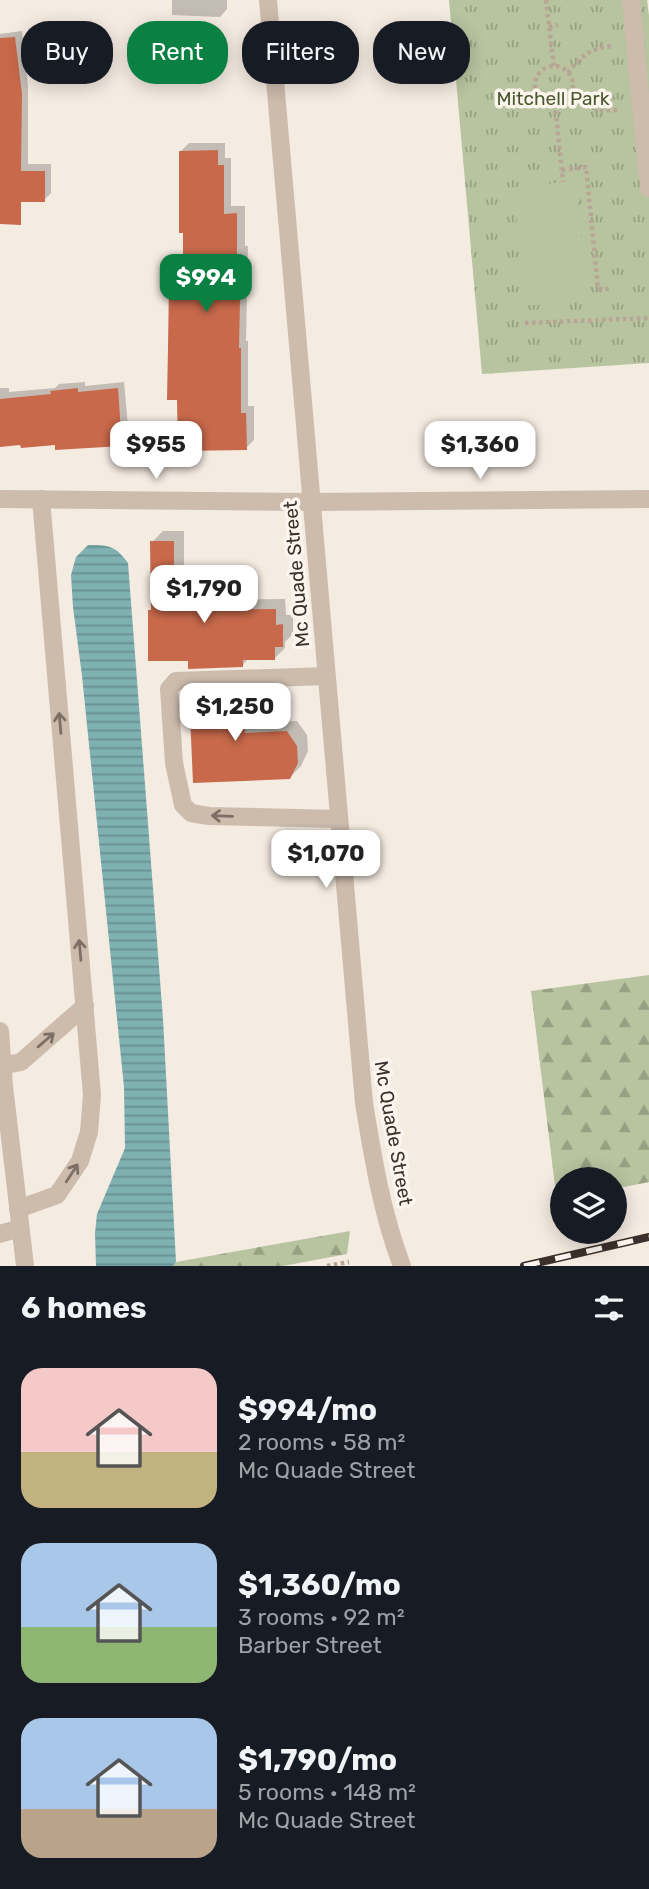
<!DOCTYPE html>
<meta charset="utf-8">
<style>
:root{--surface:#171b24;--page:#20242c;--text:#f1f3f6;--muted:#9ea1a6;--accent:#0b8043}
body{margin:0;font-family:Rubik,sans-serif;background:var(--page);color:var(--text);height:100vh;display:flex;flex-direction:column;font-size:26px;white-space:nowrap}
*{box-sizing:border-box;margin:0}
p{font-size:23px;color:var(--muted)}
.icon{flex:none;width:38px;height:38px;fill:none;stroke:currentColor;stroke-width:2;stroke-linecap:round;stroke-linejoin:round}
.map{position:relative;height:1266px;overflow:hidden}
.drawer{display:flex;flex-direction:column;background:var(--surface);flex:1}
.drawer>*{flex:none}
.hud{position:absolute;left:21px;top:21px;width:607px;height:63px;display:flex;gap:14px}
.controls{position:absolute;left:550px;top:1167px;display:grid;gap:14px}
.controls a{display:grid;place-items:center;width:77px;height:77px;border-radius:50%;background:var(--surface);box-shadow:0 4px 18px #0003;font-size:35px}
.price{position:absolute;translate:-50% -60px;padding:0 16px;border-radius:14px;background:#fff;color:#222;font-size:23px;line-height:46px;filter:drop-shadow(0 2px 4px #0008)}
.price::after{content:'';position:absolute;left:50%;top:42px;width:21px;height:16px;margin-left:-10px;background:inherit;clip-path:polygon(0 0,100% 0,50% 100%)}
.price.on{background:var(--accent);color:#fff}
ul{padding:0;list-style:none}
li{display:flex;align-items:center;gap:21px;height:175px;padding:0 21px}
li span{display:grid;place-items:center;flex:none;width:196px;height:140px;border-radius:21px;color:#555}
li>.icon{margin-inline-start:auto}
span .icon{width:84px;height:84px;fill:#fffc;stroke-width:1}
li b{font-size:30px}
h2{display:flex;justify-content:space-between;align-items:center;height:84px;padding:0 21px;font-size:30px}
.chip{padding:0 24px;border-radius:28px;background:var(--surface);box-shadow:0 4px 18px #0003;font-size:24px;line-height:63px}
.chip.on{background:var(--accent);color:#fff}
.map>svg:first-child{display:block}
.forest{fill:url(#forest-firs)}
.park{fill:url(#park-tufts)}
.pitch{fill:#b8c4a0}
.water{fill:url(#water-rules)}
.shadow{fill:#0003}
.building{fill:#c8694b}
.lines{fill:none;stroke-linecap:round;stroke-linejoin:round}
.path{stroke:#b9a596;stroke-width:4.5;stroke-dasharray:3.5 3.5;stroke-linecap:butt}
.minor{stroke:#cdbbac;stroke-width:18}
.rail-casing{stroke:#3b302b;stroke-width:8}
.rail{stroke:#fbf5ee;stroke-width:5;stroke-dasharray:16;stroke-linecap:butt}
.oneway{stroke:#7d6f65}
.labels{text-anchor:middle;stroke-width:7;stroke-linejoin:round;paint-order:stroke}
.park-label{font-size:19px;fill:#4a5a2e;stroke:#fbf5ee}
.street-label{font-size:19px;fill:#3b302b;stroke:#fbf5ee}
</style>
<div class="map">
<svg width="649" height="1266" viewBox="0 0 649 1266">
<defs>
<pattern id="forest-firs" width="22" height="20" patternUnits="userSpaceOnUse" patternTransform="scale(1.75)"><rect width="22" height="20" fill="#b8c4a0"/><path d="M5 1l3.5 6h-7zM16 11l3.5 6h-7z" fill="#97a083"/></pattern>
<pattern id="park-tufts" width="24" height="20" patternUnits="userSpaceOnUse" patternTransform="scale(1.75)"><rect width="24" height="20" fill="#b8c4a0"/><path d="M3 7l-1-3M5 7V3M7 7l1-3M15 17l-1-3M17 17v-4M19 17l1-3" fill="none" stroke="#97a083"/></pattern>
<pattern id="water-rules" width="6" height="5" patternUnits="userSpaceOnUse" patternTransform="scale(1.75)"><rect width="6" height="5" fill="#7fb0b2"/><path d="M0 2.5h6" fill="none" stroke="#699091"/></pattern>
</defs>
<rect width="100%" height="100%" fill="#f4ebe1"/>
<!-- forest -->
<g class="forest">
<path d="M649 975V1182L614 1189V1180H562V1201L557 1202 531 991Z"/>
<path d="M350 1231 347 1254 283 1266H173L176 1262Z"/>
</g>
<!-- park -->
<path class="park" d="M449 0H647L649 16V363L482 374Z"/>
<!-- pitch -->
<path class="pitch" d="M575 181 588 300 524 306 514 187Z"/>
<!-- water -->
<path class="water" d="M88 545C108 545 115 545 128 563L163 1019 176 1262 173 1266H96L95 1233 97 1214 125 1148 124 1087 82 676 73 607 71 575 76 557Z"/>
<!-- shadow -->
<g class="shadow">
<path d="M172 0H227V9L220 17 172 15Z"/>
<path d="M22 31 28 86V164H51V193L44 200 0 199V34Z"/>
<path d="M189 143H225V158H231V206H245V246H248L246 341H248V406H254V440L246 448 179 398 171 283 179 275H185L181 151Z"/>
<path d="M85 382V386L124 382 129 437 121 444 22 443 0 445V388H9V392L55 388 59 384Z"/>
<path d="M163 531H184V600L285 599 286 615H293V634L285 642V648L275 658H249L242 666 190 659 149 611 153 607 152 542Z"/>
<path d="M254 680 255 723 297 721 307 735 308 751 301 766 290 777 191 693 202 682Z"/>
</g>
<!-- building -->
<g class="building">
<path d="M15 37 22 94 21 171H45V202H21V225L0 224V38Z"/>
<path d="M218 150V165H224V214L237 213V254H241L239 348H241V413H246L247 450 178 451 177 400H167L168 348 169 282 183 283V233H179V151Z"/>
<path d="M78 388V392L118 388 122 446 55 450V445L21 448 20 445 0 447V399L51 394 50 391Z"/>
<path d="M150 541H174V610L276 609V625L283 624V647H275V660H243V667L188 669V661H148V610H151Z"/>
<path d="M244 690 245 733 287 731 297 746 298 763 290 779 193 783 189 692Z"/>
</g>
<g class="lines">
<!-- path -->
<g class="path">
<path d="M546 0 554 67"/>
<path d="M549 27 558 25"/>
<circle cx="554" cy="85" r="19"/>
<path d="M568 73C580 56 593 47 613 46"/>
<path d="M571 91C586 109 597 111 620 110"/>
<path d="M555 104 563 182"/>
<path d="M562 170 586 167 598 289H611"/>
<path d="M525 323 649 318"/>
<path d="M327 1266 349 1262"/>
</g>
<!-- minor -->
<g class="minor">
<path d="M268 0 364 1103C373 1158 382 1214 402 1266"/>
<path d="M631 0 649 188"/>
<path d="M0 499 311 502 649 499"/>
<path d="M326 676 176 681 169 689 174 763 183 805 191 813 209 816 339 819"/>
<path d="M0 1031 4 1086 25 1266"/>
<path d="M0 1066 21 1062 85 1006"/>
<path d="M18 1209 57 1195 80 1161 89 1132 92 1095 41 499"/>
<path d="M0 1234 20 1228"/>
</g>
<defs>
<path id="rail" d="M524 1266 649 1237"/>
</defs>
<!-- rail casing -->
<use href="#rail" class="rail-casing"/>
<!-- rail -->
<use href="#rail" class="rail"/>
</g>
<!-- one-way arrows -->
<defs><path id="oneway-shaft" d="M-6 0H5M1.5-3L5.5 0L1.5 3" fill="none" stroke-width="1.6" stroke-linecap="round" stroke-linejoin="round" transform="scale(1.75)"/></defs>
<g class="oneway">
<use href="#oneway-shaft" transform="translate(60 723) rotate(-95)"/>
<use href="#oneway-shaft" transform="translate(222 816) rotate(-178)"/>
<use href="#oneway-shaft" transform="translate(80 950) rotate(-95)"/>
<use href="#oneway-shaft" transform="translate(46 1040) rotate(-41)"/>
<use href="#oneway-shaft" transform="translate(72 1173) rotate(-57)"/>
</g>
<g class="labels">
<!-- park labels -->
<g class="park-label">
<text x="553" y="105">Mitchell Park</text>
</g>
<!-- street labels -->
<g class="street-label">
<text transform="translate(296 574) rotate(-95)" y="7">Mc Quade Street</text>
<text transform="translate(394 1133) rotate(80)" y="7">Mc Quade Street</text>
</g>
</g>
</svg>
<div class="controls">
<a><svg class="icon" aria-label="layers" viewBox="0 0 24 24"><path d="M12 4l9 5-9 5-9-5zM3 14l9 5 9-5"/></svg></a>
</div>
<b class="price on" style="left:206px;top:314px">$994</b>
<b class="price" style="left:156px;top:481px">$955</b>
<b class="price" style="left:480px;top:481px">$1,360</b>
<b class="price" style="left:204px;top:625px">$1,790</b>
<b class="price" style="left:235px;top:743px">$1,250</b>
<b class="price" style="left:326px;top:890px">$1,070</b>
<div class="hud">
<a class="chip">Buy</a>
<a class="chip on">Rent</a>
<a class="chip">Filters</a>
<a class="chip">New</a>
</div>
</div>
<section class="drawer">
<h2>6 homes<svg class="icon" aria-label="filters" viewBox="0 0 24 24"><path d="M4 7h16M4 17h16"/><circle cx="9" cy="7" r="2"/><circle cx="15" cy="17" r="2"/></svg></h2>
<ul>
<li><span style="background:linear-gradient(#f6c9c9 60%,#c2b280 0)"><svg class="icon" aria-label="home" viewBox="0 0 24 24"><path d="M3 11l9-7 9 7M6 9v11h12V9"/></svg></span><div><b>$994/mo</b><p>2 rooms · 58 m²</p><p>Mc Quade Street</p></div></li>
<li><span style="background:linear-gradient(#a9c7e8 60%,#8fb573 0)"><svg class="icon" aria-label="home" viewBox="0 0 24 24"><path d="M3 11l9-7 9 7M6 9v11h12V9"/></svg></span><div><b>$1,360/mo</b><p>3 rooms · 92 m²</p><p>Barber Street</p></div></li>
<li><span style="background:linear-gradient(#a9c7e8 65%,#b9a48a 0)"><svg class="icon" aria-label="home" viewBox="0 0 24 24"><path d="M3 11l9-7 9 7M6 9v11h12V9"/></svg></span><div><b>$1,790/mo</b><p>5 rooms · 148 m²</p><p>Mc Quade Street</p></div></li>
</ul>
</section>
